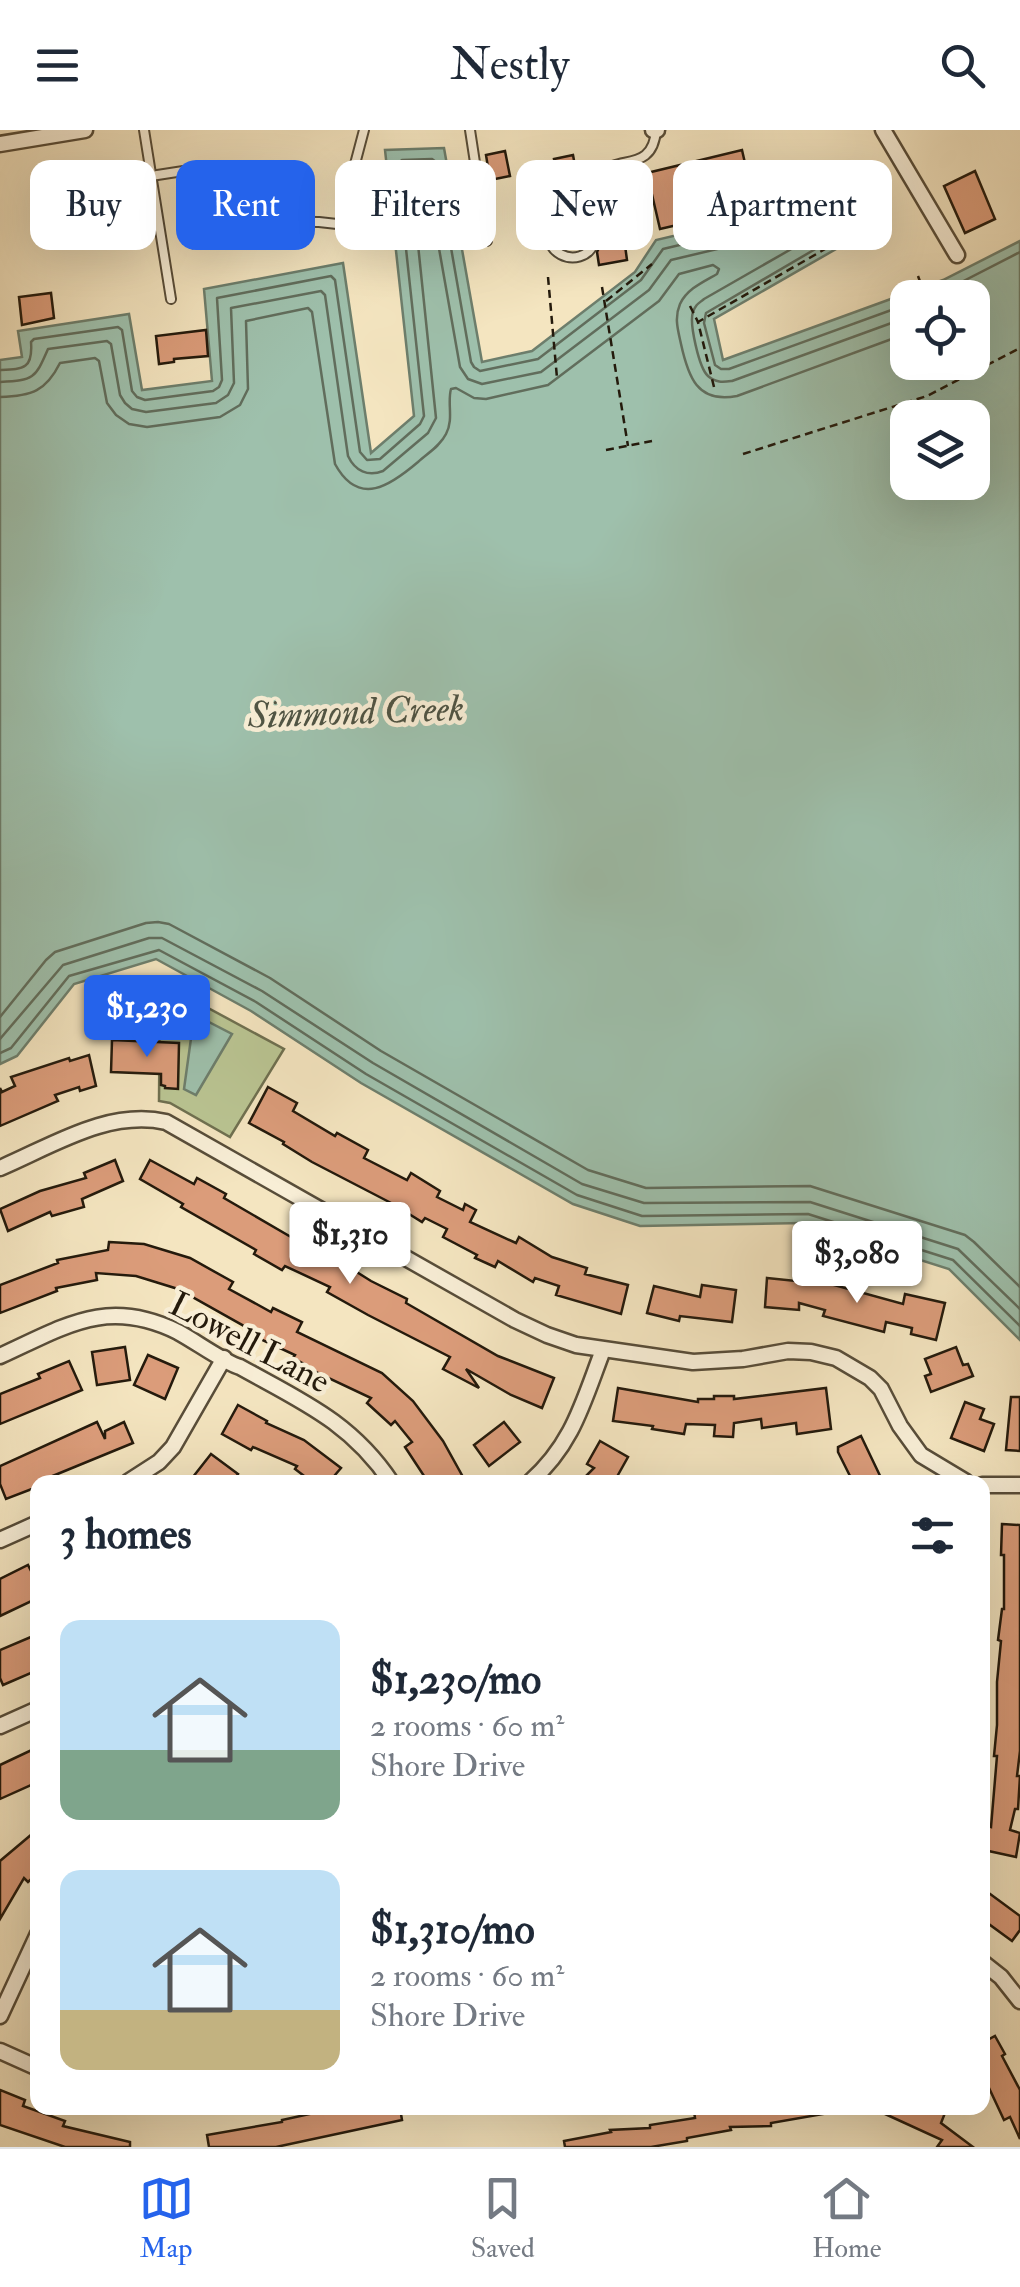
<!DOCTYPE html>
<meta charset="utf-8">
<style>
:root{--surface:#fff;--page:#f2f2f3;--text:#1f2937;--muted:#747a83;--line:#e0e1e3;--accent:#2563eb}
body{margin:0;font-family:"IM FELL Double Pica",serif;background:var(--page);color:var(--text);height:100vh;display:flex;flex-direction:column;font-size:38px;white-space:nowrap}
*{box-sizing:border-box;margin:0}
p{font-size:32px;color:var(--muted)}
.icon{flex:none;width:55px;height:55px;fill:none;stroke:currentColor;stroke-width:2;stroke-linecap:round;stroke-linejoin:round}
.map{position:relative;flex:1;overflow:hidden}
.drawer{position:absolute;left:30px;top:1345px;width:960px;height:640px;display:flex;flex-direction:column;background:var(--surface);border-radius:20px;box-shadow:0 10px 40px #0002}
.drawer>*{flex:none}
.guide{position:absolute;left:30px;top:30px;width:960px;height:90px;display:flex;gap:20px}
.buttons{position:absolute;left:890px;top:150px;display:grid;gap:20px}
.buttons a{display:grid;place-items:center;width:100px;height:100px;border-radius:20px;background:var(--surface);box-shadow:0 10px 40px #0002;font-size:50px}
.price{position:absolute;translate:-50% -85px;padding:0 22px;border-radius:10px;background:#fff;color:#222;font-size:32px;line-height:65px;filter:drop-shadow(0 2px 5px #0008)}
.price::after{content:'';position:absolute;left:50%;top:60px;width:30px;height:22px;margin-left:-15px;background:inherit;clip-path:polygon(0 0,100% 0,50% 100%)}
.price.active{background:var(--accent);color:#fff}
ul{padding:0;list-style:none}
li{display:flex;align-items:center;gap:30px;height:250px;padding:0 30px}
li span{display:grid;place-items:center;flex:none;width:280px;height:200px;border-radius:20px;color:#555}
li>.icon{margin-inline-start:auto}
span .icon{width:120px;height:120px;fill:#fffc;stroke-width:1}
li b{font-size:42px}
h2{display:flex;justify-content:space-between;align-items:center;height:120px;padding:0 30px;font-size:42px}
.pill{padding:0 35px;border-radius:20px;background:var(--surface);box-shadow:0 10px 40px #0002;font-size:35px;line-height:90px}
.pill.active{background:var(--accent);color:#fff}
header{display:flex;justify-content:space-between;align-items:center;height:130px;padding:0 30px;background:var(--surface);font-size:45px;font-weight:600}
.dock{display:flex;justify-content:space-around;align-items:center;height:140px;border-top:2px solid var(--line);background:var(--surface);font-size:28px;color:var(--muted)}
.dock a{display:grid;justify-items:center;gap:5px}
.dock .active{color:var(--accent)}
.map>svg:first-child{display:block}
.green{fill:#bac593;stroke:#6f7050;stroke-width:2.5}
.water{fill:#9ec0ac;stroke:#6d7e6c;stroke-width:2.5;fill-rule:evenodd}
.lines{fill:none;stroke-linecap:round;stroke-linejoin:round}
.shore{stroke:#616d5c;stroke-width:2.5}
.building{fill:#db9c7a;stroke:#241a0c;stroke-width:2.5}
.service-casing{stroke:#584d39;stroke-width:12}
.minor-casing{stroke:#584d39;stroke-width:19}
.path{stroke:#241a0c;stroke-width:2.5;stroke-dasharray:8 5;stroke-linecap:butt}
.service{stroke:#f8eed6;stroke-width:8}
.minor{stroke:#f8eed6;stroke-width:14}
.labels{text-anchor:middle;stroke-width:9;stroke-linejoin:round;paint-order:stroke}
.street-label{font-size:35px;fill:#241a0c;stroke:#f8eed6}
.water-label{font-size:38px;font-style:italic;fill:#4f5444;stroke:#f8eed6}
</style>
<header><svg class="icon" aria-label="menu" viewBox="0 0 24 24"><path d="M4 6h16M4 12h16M4 18h16"/></svg>Nestly<svg class="icon" aria-label="search" viewBox="0 0 24 24"><circle cx="10" cy="10" r="6"/><path d="M15 15l6 6"/></svg></header>
<div class="map">
<svg width="1020" height="2017" viewBox="0 0 1020 2017">
<rect width="100%" height="100%" fill="#f4e5c0"/>
<filter id="stains"><feTurbulence type="fractalNoise" baseFrequency=".002" numOctaves="4"/><feColorMatrix values="0 0 0 0 .2 0 0 0 0 .09 0 0 0 0 .02 0 0 0 .5 -.17"/></filter>
<radialGradient id="worn" r=".72"><stop offset=".6" stop-color="#630" stop-opacity="0"/><stop offset="1" stop-color="#630" stop-opacity=".3"/></radialGradient>
<!-- green -->
<path class="green" d="M160 852 284 919 230 1007 170 973 159 971Z"/>
<!-- water -->
<g class="water">
<path d="M444 18 482 232 532 221 635 142 656 110 839 67 857 107 714 189 723 230 943 150 1020 111V1210L949 1139 804 1093 640 1096 573 1074 361 953 251 881 156 829 74 854 17 926 0 934V230L22 227 18 201 129 184 142 260 212 251 204 159 343 133 371 323 414 286 385 20ZM908 168H972V232H908ZM908 288H972V352H908Z"/>
<path d="M197 889H203L232 904 196 965 184 959 193 894Z"/>
</g>
<g class="lines">
<!-- shore -->
<g class="shore">
<path d="M925 168 948 159 1020 122"/>
<path d="M0 240C24 239 33 239 31 212L34 209 118 197 122 200 132 261 137 267 145 270 213 261 219 257 222 250 217 168 331 146 335 150 360 322 367 330 380 329 420 294 424 286 397 35 402 30 432 29 436 32 471 232 474 237 480 241 538 229 641 150 663 119 830 79 835 82 843 99 841 104 706 183 704 193 715 235 721 239H729L908 174"/>
<path d="M0 252C34 250 35 249 48 219L107 211 111 214 120 265 125 273 132 279 146 282 216 273 228 265 234 253 231 178 321 161 325 165 348 326C355 341 368 347 383 341L428 303 436 288 411 47 416 42H423L426 45 460 237 468 249 482 254 541 242 649 160 671 130 810 97 815 100 814 106 704 169C698 174 696 174 693 182 689 193 699 238 708 246 716 253 723 252 732 251L908 187"/>
<path d="M0 267C32 266 46 261 60 233L95 228 99 231 107 273 116 285 129 294 147 297 220 287 240 275 248 259 246 191 308 178 312 182 335 334C359 378 391 355 418 332 428 323 440 316 446 304 454 289 447 273 451 259L456 258 474 268 486 269 548 255 659 171 679 144 713 135 719 139 717 144C703 152 687 159 680 174 674 188 678 200 681 214 688 246 697 274 737 266L908 203"/>
<path d="M0 887 46 830 55 822 146 793 158 792 169 794 270 848 381 921 588 1040 646 1058 810 1056 965 1105 974 1112 1020 1157"/>
<path d="M0 909 63 835 149 808H162L262 861 373 933 582 1054 644 1073 810 1072 958 1119 1020 1179"/>
<path d="M0 923 11 918 69 846 159 820 256 872 366 944 577 1065 642 1086 808 1084 953 1130 1020 1196"/>
</g>
</g>
<!-- building -->
<g class="building">
<path d="M742 20 755 77 660 99 647 43Z"/>
<path d="M505 21 510 46 490 50 486 25Z"/>
<path d="M573 25 579 58 560 61 554 29Z"/>
<path d="M975 41 995 89 965 103 944 56Z"/>
<path d="M207 92 211 115 193 118 190 95Z"/>
<path d="M624 108 627 130 599 135 597 122 602 112Z"/>
<path d="M51 163 54 188 22 195 19 167Z"/>
<path d="M206 200 208 226 174 229V232L159 234 156 206Z"/>
<path d="M112 910 179 913 178 959 165 958V956L161 955V944L111 942Z"/>
<path d="M89 925 96 956 80 961 79 957 55 965 58 971 0 996V958L2 962 15 956 11 947 69 928 70 931Z"/>
<path d="M268 957 297 973 293 981 335 1006 337 1003 368 1020 364 1028 407 1050 411 1043 440 1061 437 1067 463 1080 465 1074 476 1080 470 1092 516 1113 519 1107 552 1127 587 1138 585 1144 628 1155 621 1184 556 1165 559 1156 535 1148 533 1152 498 1131 495 1137 475 1128 477 1125 443 1107 447 1099 425 1088 422 1092 393 1074 312 1032 283 1014 284 1012 249 993Z"/>
<path d="M115 1030 123 1051 82 1069 84 1077 52 1086 50 1082 8 1101 0 1079 40 1061 86 1048 84 1043Z"/>
<path d="M150 1030 194 1054 197 1048 226 1064 224 1068 303 1114 304 1111 337 1126 336 1129 371 1151 407 1169 406 1173 498 1226 554 1248 542 1278 511 1265 466 1239 479 1258 443 1239 450 1227 368 1185 327 1162 330 1157 285 1136 282 1140 254 1124 256 1120 181 1077 183 1074 140 1049Z"/>
<path d="M109 1112 144 1114 190 1128 233 1152 229 1159 271 1182 273 1178 302 1192 297 1202 382 1243 413 1271 443 1311 463 1347 454 1352H428L405 1317 412 1312 395 1291 391 1295 367 1273 371 1268 305 1237 306 1235 293 1228 295 1225 258 1208 260 1205 178 1159 136 1146 96 1143 97 1150 56 1158 57 1161 0 1183V1155L58 1133 57 1130 108 1120Z"/>
<path d="M767 1148 815 1153 816 1150 903 1174 905 1164 945 1173 936 1210 911 1204 912 1198 886 1192 884 1202 823 1186 825 1180 799 1173V1180L765 1177Z"/>
<path d="M702 1155 736 1160 732 1192 680 1186 679 1191 647 1183 654 1156 700 1167Z"/>
<path d="M125 1217 130 1250 97 1255 92 1222Z"/>
<path d="M956 1217 963 1235 968 1234 973 1246 931 1262 925 1246 931 1244 925 1229Z"/>
<path d="M148 1225 178 1238 165 1269 134 1255Z"/>
<path d="M69 1231 82 1260 0 1294V1264L40 1248 38 1244Z"/>
<path d="M618 1258 698 1272V1269H714V1266H734V1269L826 1258 831 1299 797 1304 796 1293 762 1298 761 1289 734 1293 733 1307 714 1306 715 1295 686 1294 684 1304 652 1299 653 1296 613 1291Z"/>
<path d="M1011 1267H1020V1321L1006 1320Z"/>
<path d="M965 1272 984 1279 980 1289 994 1294 984 1321 951 1308Z"/>
<path d="M238 1275 267 1291 266 1293 304 1310 341 1338 329 1352H312L295 1339 297 1336 253 1317 251 1320 222 1304Z"/>
<path d="M97 1292 105 1309V1301L124 1292 133 1313 38 1352 37 1357 6 1369 0 1354V1336Z"/>
<path d="M504 1292 520 1312 489 1336 474 1315Z"/>
<path d="M861 1306 883 1352H853L838 1322V1317Z"/>
<path d="M600 1311 628 1327 614 1352H580L594 1338 587 1334Z"/>
<path d="M211 1324 238 1344 232 1352H189Z"/>
<path d="M1002 1394 1020 1395V1621L1017 1646H1020L1018 1679H1015L1010 1700 1020 1703 1016 1727 984 1720 987 1710 982 1709 986 1695 991 1697 997 1626H994L997 1595V1552L1001 1511 998 1510 1002 1479H1004V1425H1001Z"/>
<path d="M28 1435 38 1455V1468L0 1486V1449Z"/>
<path d="M38 1504V1540L3 1555 0 1548V1520Z"/>
<path d="M38 1617V1652L0 1669V1635Z"/>
<path d="M38 1699V1743L28 1752 24 1748 0 1789V1731Z"/>
<path d="M982 1758 1020 1786V1800L1012 1811 982 1789Z"/>
<path d="M995 1906 1005 1924 1002 1926 1020 1960V2009L1010 1987 1004 1990 982 1943V1913Z"/>
<path d="M0 1960 25 1970 23 1976 65 1991 63 1996 130 2012V2017H65L0 1995Z"/>
<path d="M337 1978H400L402 1990 276 2017H209L207 2005 282 1992V1990Z"/>
<path d="M712 1978H822L823 1984 771 1993V1996L730 1997 731 2000 687 2008V2011L651 2017H565L564 2011 611 2002 610 2000 650 1998V1995L695 1988 694 1981Z"/>
<path d="M872 1978H934L945 1983 941 1993 973 2017H937L942 2010Z"/>
</g>
<g class="lines">
<defs>
<g id="service">
<path d="M144 0 171 169"/>
<path d="M470 0 487 111"/>
<path d="M151 46 209 37 217 91 319 92 364 97 355 34 364 0"/>
<path d="M591 72C593 85 598 100 594 113 583 142 529 125 556 81L591 72C595 9 652 55 656 0"/>
</g>
<g id="minor">
<path d="M653 0H657"/>
<path d="M883 0 957 125"/>
<path d="M0 14 85 0"/>
<path d="M0 1038C52 1016 108 979 166 992L515 1190 547 1205 576 1215 693 1232 743 1229 788 1221 811 1222 836 1228 870 1248 881 1259 900 1296 921 1325 966 1352"/>
<path d="M0 1226C66 1196 107 1167 178 1202 195 1211 225 1233 240 1237 301 1271 351 1292 391 1352"/>
<path d="M128 1352 159 1332 173 1317 224 1228"/>
<path d="M530 1352C573 1314 583 1272 603 1220"/>
<path d="M982 1355H1020"/>
<path d="M0 1410 38 1393"/>
<path d="M0 1596 38 1579"/>
<path d="M982 1832 1001 1847 1020 1871"/>
<path d="M0 1886 38 1804"/>
<path d="M0 1921 38 1938"/>
</g>
</defs>
<!-- service casing -->
<use href="#service" class="service-casing"/>
<!-- minor casing -->
<use href="#minor" class="minor-casing"/>
<!-- path -->
<g class="path">
<path d="M918 146 926 168"/>
<path d="M548 147 557 248"/>
<path d="M602 157 628 316"/>
<path d="M606 171 652 134"/>
<path d="M690 176 698 192"/>
<path d="M951 232 958 250"/>
<path d="M714 257 698 192 860 99"/>
<path d="M606 320 652 311"/>
<path d="M743 324 927 266 1020 218"/>
</g>
<!-- service -->
<use href="#service" class="service"/>
<!-- minor -->
<use href="#minor" class="minor"/>
</g>
<g class="labels">
<!-- street labels -->
<g class="street-label">
<text transform="translate(250 1212) rotate(28)" y="12">Lowell Lane</text>
</g>
<!-- water labels -->
<g class="water-label">
<text transform="translate(356 581) rotate(-2)" y="13">Simmond Creek</text>
</g>
</g>
<rect width="100%" height="100%" filter="url(#stains)"/>
<rect width="100%" height="100%" fill="url(#worn)"/>
</svg>
<div class="buttons">
<a><svg class="icon" aria-label="locate" viewBox="0 0 24 24"><circle cx="12" cy="12" r="6"/><path d="M12 2v4M12 18v4M2 12h4M18 12h4"/></svg></a>
<a><svg class="icon" aria-label="layers" viewBox="0 0 24 24"><path d="M12 4l9 5-9 5-9-5zM3 14l9 5 9-5"/></svg></a>
</div>
<b class="price active" style="left:147px;top:930px">$1,230</b>
<b class="price" style="left:350px;top:1157px">$1,310</b>
<b class="price" style="left:857px;top:1176px">$3,080</b>
<div class="guide">
<a class="pill">Buy</a>
<a class="pill active">Rent</a>
<a class="pill">Filters</a>
<a class="pill">New</a>
<a class="pill">Apartment</a>
</div>
<section class="drawer">
<h2>3 homes<svg class="icon" aria-label="filters" viewBox="0 0 24 24"><path d="M4 7h16M4 17h16"/><circle cx="9" cy="7" r="2"/><circle cx="15" cy="17" r="2"/></svg></h2>
<ul>
<li><span style="background:linear-gradient(#bfe0f5 65%,#7fa58c 0)"><svg class="icon" aria-label="home" viewBox="0 0 24 24"><path d="M3 11l9-7 9 7M6 9v11h12V9"/></svg></span><div><b>$1,230/mo</b><p>2 rooms · 60 m²</p><p>Shore Drive</p></div></li>
<li><span style="background:linear-gradient(#bfe0f5 70%,#c2b280 0)"><svg class="icon" aria-label="home" viewBox="0 0 24 24"><path d="M3 11l9-7 9 7M6 9v11h12V9"/></svg></span><div><b>$1,310/mo</b><p>2 rooms · 60 m²</p><p>Shore Drive</p></div></li>
</ul>
</section>
</div>
<nav class="dock">
<a class="active"><svg class="icon" aria-label="map" viewBox="0 0 24 24"><path d="M3 6l6-2 6 2 6-2v14l-6 2-6-2-6 2zM9 4v14M15 6v14"/></svg>Map</a>
<a><svg class="icon" aria-label="saved" viewBox="0 0 24 24"><path d="M7 4h10v16l-5-4-5 4z"/></svg>Saved</a>
<a><svg class="icon" aria-label="home" viewBox="0 0 24 24"><path d="M3 11l9-7 9 7M6 9v11h12V9"/></svg>Home</a>
</nav>
